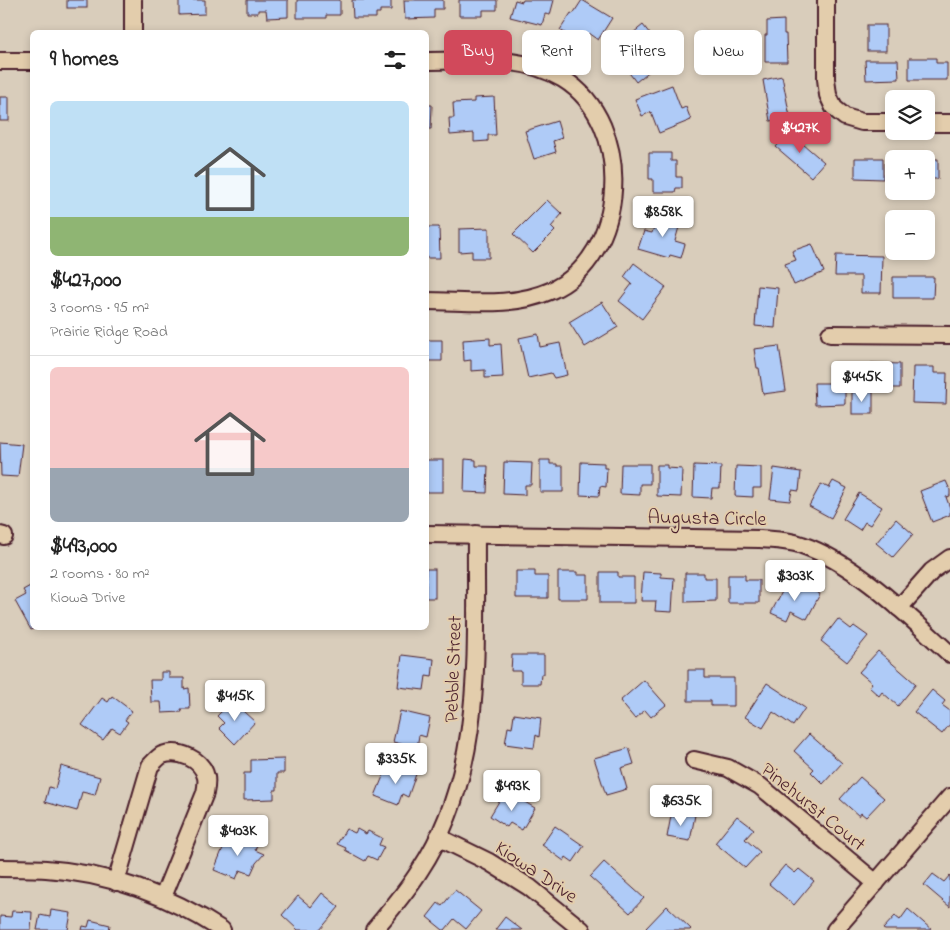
<!DOCTYPE html>
<meta charset="utf-8">
<style>
:root{--surface:#fff;--page:#f2f2f2;--text:#222;--muted:#767676;--line:#e0e0e0;--accent:#d1495b}
body{margin:0;font-family:"Indie Flower",sans-serif;background:var(--page);color:var(--text);height:100vh;display:flex;flex-direction:column;font-size:19px;white-space:nowrap}
*{box-sizing:border-box;margin:0}
p{font-size:16px;color:var(--muted)}
.icon{flex:none;width:28px;height:28px;fill:none;stroke:currentColor;stroke-width:2;stroke-linecap:round;stroke-linejoin:round}
.map{position:relative;flex:1;overflow:hidden}
.sheet{position:absolute;left:30px;top:30px;width:399px;height:600px;display:flex;flex-direction:column;background:var(--surface);border-radius:8px;box-shadow:0 2px 8px #0003}
.sheet>*{flex:none}
.hud{position:absolute;left:444px;top:30px;width:431px;height:45px;display:flex;gap:10px}
.buttons{position:absolute;left:885px;top:90px;display:grid;gap:10px}
.buttons a{display:grid;place-items:center;width:50px;height:50px;border-radius:8px;background:var(--surface);box-shadow:0 2px 8px #0003;font-size:25px}
.price{position:absolute;translate:-50% -42px;padding:0 11px;border-radius:5px;background:#fff;color:#222;font-size:16px;line-height:32px;filter:drop-shadow(0 1px 2px #0008)}
.price::after{content:'';position:absolute;left:50%;top:30px;width:15px;height:11px;margin-left:-8px;background:inherit;clip-path:polygon(0 0,100% 0,50% 100%)}
.price.current{background:var(--accent);color:#fff}
ul{padding:0;list-style:none}
li{display:grid;align-content:center;gap:10px;height:265px;padding:0 20px}
li+li{border-top:1px solid var(--line)}
li span{display:grid;place-items:center;height:155px;border-radius:8px;color:#555}
li>.icon{margin-inline-start:auto}
span .icon{width:90px;height:90px;fill:#fffc;stroke-width:1}
li b{font-size:21px}
h2{display:flex;justify-content:space-between;align-items:center;height:60px;padding:0 20px;font-size:21px}
.chip{padding:0 18px;border-radius:8px;background:var(--surface);box-shadow:0 2px 8px #0003;font-size:18px;line-height:45px}
.chip.current{background:var(--accent);color:#fff}
.map>svg:first-child{display:block}
.building{fill:#afcbf7;stroke:#4a1f2b}
.lines{fill:none;stroke-linecap:round;stroke-linejoin:round}
.minor-casing{stroke:#4a1f2b;stroke-width:20}
.minor{stroke:#e3cdac;stroke-width:16}
.labels{text-anchor:middle;stroke-width:4;stroke-linejoin:round;paint-order:stroke}
.street-label{font-size:20px;fill:#4a1f2b;stroke:#e3cdac}
</style>
<div class="map">
<svg width="950" height="930" viewBox="0 0 950 930">
<rect width="100%" height="100%" fill="#d9cdbb"/>
<filter id="ink" filterUnits="userSpaceOnUse"><feTurbulence type="fractalNoise" baseFrequency=".02" numOctaves="2"/><feDisplacementMap in="SourceGraphic" scale="10" xChannelSelector="R" yChannelSelector="G"/><feConvolveMatrix kernelMatrix="1 2 1 2 8 2 1 2 1" color-interpolation-filters="sRGB"/></filter>
<g filter="url(#ink)">
<!-- building -->
<g class="building">
<rect x="67" y="0" width="20" height="8"/>
<path d="M179 0H205V14L179 15Z"/>
<path d="M247 0H288V17L267 18 266 10H258V13H247Z"/>
<path d="M297 0H340V15H326V18H297Z"/>
<path d="M352 0H391V10H380V13H376V18H353Z"/>
<path d="M404 0H443V9H434V18L405 19Z"/>
<path d="M459 0H497V10H483V16H459Z"/>
<path d="M515 0 522 2 523 0H554L550 15 545 14 542 25 510 17Z"/>
<path d="M582 0 612 18 598 40 588 33 581 43 560 30 571 13 573 14Z"/>
<path d="M784 20V34H786L787 62H765V35H767V21Z"/>
<path d="M643 25 650 34 644 39 662 61 636 82 624 66 620 69 608 53Z"/>
<rect x="867" y="25" width="19" height="26"/>
<path d="M909 58H936V63H947V80H909Z"/>
<path d="M865 60H898L899 79 866 80Z"/>
<path d="M782 76 790 117 770 121 763 80Z"/>
<path d="M672 85 681 109 686 107 691 120 659 133 651 112 642 116 635 99Z"/>
<rect x="0" y="97" width="9" height="24"/>
<path d="M494 97 496 135H488V141L474 142V133L450 135 449 118H454L453 103 474 102V98Z"/>
<path d="M426 105H432L431 129H426Z"/>
<path d="M557 121 562 138 553 141 556 152 534 159 525 131Z"/>
<path d="M789 132 824 162 811 177 776 147Z"/>
<path d="M649 153H671V161H676V177H682V188H676L675 192H653V179H649Z"/>
<path d="M855 158H883V179L855 178Z"/>
<path d="M910 159H938V179H926V159Z"/>
<path d="M547 200 562 214 551 227 555 231 533 253 513 234Z"/>
<path d="M658 214 681 220 675 241 685 244 681 258 670 255 669 258 638 249 644 231 652 233Z"/>
<path d="M426 227H439L440 258H426Z"/>
<path d="M489 228V258H472V251L459 252V229Z"/>
<path d="M812 244 824 272 794 285 785 264 796 260 792 251Z"/>
<path d="M836 255 882 256 881 293H861V276H835Z"/>
<path d="M634 263 666 287 642 319 619 301 632 284 624 277Z"/>
<path d="M893 277H934L933 298H893Z"/>
<path d="M758 286 778 288 775 328 755 326Z"/>
<path d="M602 302 618 327 585 347 569 322Z"/>
<path d="M538 334 540 347 560 343 567 375 554 378 551 373 528 378 519 338Z"/>
<path d="M426 337 428 340H442V361H426Z"/>
<path d="M490 338V345L501 344 503 377 485 378V370L471 371V360L464 361 463 340Z"/>
<path d="M779 346 786 391 763 394 759 368H757L754 349Z"/>
<path d="M871 363 900 364V388H871Z"/>
<path d="M913 367H934V373H947L946 404 912 403Z"/>
<path d="M814 383H845V404L815 405Z"/>
<rect x="852" y="392" width="21" height="22"/>
<path d="M0 442 22 444 18 477 1 476Z"/>
<path d="M465 459 476 460V466H488L487 493 464 492Z"/>
<rect x="426" y="460" width="17" height="32"/>
<path d="M540 460H550V464H557V466H563V492H540Z"/>
<path d="M504 462 532 463 531 485H525V495L503 494Z"/>
<path d="M581 462 604 463V468H607L606 487 600 486 599 496 580 495Z"/>
<path d="M621 464H650V484H640V495L620 494Z"/>
<path d="M657 465H667V468L682 469 681 497 657 496Z"/>
<path d="M694 465 721 466 720 488H712L711 498 693 497Z"/>
<path d="M736 466 761 467V488H753V497L735 496Z"/>
<path d="M774 468 801 472 799 491 792 490 790 501 770 499Z"/>
<path d="M833 481 847 488 831 518 809 506 821 484 829 488Z"/>
<path d="M946 481 950 490V496L946 497 950 508V515L932 522 920 491Z"/>
<path d="M859 493 882 507 870 525 865 522 860 530 843 519Z"/>
<path d="M896 519 913 534 893 557 876 543Z"/>
<rect x="426" y="569" width="9" height="29"/>
<path d="M516 571H535V576H548V598H516Z"/>
<path d="M558 572H577V575H588V599H558Z"/>
<path d="M600 572H618V577H634V603H600Z"/>
<path d="M643 572 661 573V577L674 578 672 612 655 611 656 601H641Z"/>
<path d="M685 573H704V578H716V601L685 602Z"/>
<path d="M728 575H745V580H759V603H728Z"/>
<path d="M787 582 802 589 803 586 820 594 807 619 791 611 787 620 771 613Z"/>
<path d="M32 585V628H36L31 630 15 601 26 595 23 590Z"/>
<path d="M838 619 851 629 854 626 868 636 847 662 821 641Z"/>
<path d="M878 651 916 684 898 706 882 692 879 696 869 687 872 683 859 672Z"/>
<path d="M402 655 434 659 432 677 426 676 424 690 398 687Z"/>
<path d="M512 655H544V674H541L540 684H521V671H511Z"/>
<path d="M688 670H705V678H734V706H711V701H688Z"/>
<path d="M161 672H169V678H184V689L189 688 190 709H181L182 712 162 713 161 702H151L150 680H161Z"/>
<path d="M644 680 666 705 651 717 645 710 635 719 620 701Z"/>
<path d="M767 683 805 708 793 726 773 712 763 728 745 717Z"/>
<path d="M932 690 945 701 942 705 950 711V724L942 734 914 712Z"/>
<path d="M112 696 132 711 125 720 128 722 120 733 112 728 103 740 82 725 102 698 108 702Z"/>
<path d="M232 701 255 722 235 744 219 728 224 723 217 716Z"/>
<path d="M400 711 430 718 426 737 419 735 417 748 393 742Z"/>
<path d="M514 714 541 718 539 737 536 735 534 748 505 744 508 727 512 728Z"/>
<path d="M809 734 842 763 823 784 811 772 814 769 794 751Z"/>
<path d="M629 748 634 764 621 768 627 789 606 795 594 758Z"/>
<path d="M284 759V773H277V790H274V799L244 800V773H251V760Z"/>
<path d="M61 766 100 777 95 795 82 792 77 811 45 802 49 787 55 789Z"/>
<path d="M395 766 416 774 408 797 402 794 398 805 375 796 386 769 393 771Z"/>
<path d="M860 777 884 798 866 817 861 813 859 816 840 799Z"/>
<path d="M504 793 516 800 518 798 535 808 522 830 510 823 507 827 490 816Z"/>
<path d="M680 812 695 815 690 841 667 837 671 816 679 817Z"/>
<path d="M737 816 754 829 745 839 760 852 745 868 715 843Z"/>
<path d="M555 826 584 846 573 862 566 857 564 861 542 845Z"/>
<path d="M346 829 355 833 357 829 366 834 368 831 382 838 379 845 384 847 377 860 368 856 365 861 345 850 346 848 337 844Z"/>
<path d="M236 833 258 842 255 850 264 854 256 863 251 874 240 870 236 879 214 870 225 843 231 845Z"/>
<path d="M604 862 644 898 630 913 590 877Z"/>
<path d="M785 865 795 873 799 869 814 881 794 905 769 884Z"/>
<path d="M933 874 944 882 950 875V907L924 885Z"/>
<path d="M455 890 481 911 466 929 454 919 445 930H443L427 917 438 903 442 906Z"/>
<path d="M322 893 339 907 320 930H298L282 915 298 896 311 907Z"/>
<path d="M667 906 691 929 690 930H648L646 928Z"/>
<path d="M908 909 932 930H885L883 929 895 916 900 920Z"/>
<path d="M51 910 71 913 68 930H37L40 915 50 917Z"/>
<path d="M12 911 32 912 31 930H0V916L11 917Z"/>
<path d="M505 917 522 930H495Z"/>
<path d="M90 920 110 925 109 930H82L83 926 88 927Z"/>
</g>
<g class="lines">
<defs>
<g id="minor">
<path d="M826 0V79L828 95 834 108 845 117 862 122H894"/>
<path d="M133 32V0"/>
<path d="M0 61H32"/>
<path d="M426 61C472 61 522 54 563 79 635 123 629 257 550 291 512 308 467 301 426 301"/>
<path d="M926 123H950"/>
<path d="M830 334 950 335"/>
<path d="M426 534 760 539C773 540 789 540 802 545 857 564 907 615 950 654"/>
<path d="M0 535 4 536"/>
<path d="M899 608 932 571 950 558"/>
<path d="M694 760 728 768 760 786 876 883"/>
<path d="M438 837 489 862 529 887 582 930"/>
<path d="M0 868C15 868 31 868 46 869 109 873 170 896 222 930"/>
<path d="M116 882 150 766C153 763 158 757 162 755 179 749 202 759 206 777 207 782 206 788 205 793L163 897"/>
<path d="M374 930C390 911 407 891 420 870 486 770 475 648 476 534"/>
<path d="M835 930 950 797"/>
</g>
</defs>
<!-- minor casing -->
<use href="#minor" class="minor-casing"/>
<!-- minor -->
<use href="#minor" class="minor"/>
</g>
</g>
<g class="labels">
<!-- street labels -->
<g class="street-label">
<text transform="translate(707 517) rotate(1)" y="7">Augusta Circle</text>
<text transform="translate(452 669) rotate(-88)" y="7">Pebble Street</text>
<text transform="translate(814 806) rotate(39)" y="7">Pinehurst Court</text>
<text transform="translate(537 871) rotate(34)" y="7">Kiowa Drive</text>
</g>
</g>
</svg>
<div class="buttons">
<a><svg class="icon" aria-label="layers" viewBox="0 0 24 24"><path d="M12 4l9 5-9 5-9-5zM3 14l9 5 9-5"/></svg></a>
<a>+</a>
<a>−</a>
</div>
<b class="price current" style="left:800px;top:154px">$427K</b>
<b class="price" style="left:663px;top:238px">$858K</b>
<b class="price" style="left:862px;top:403px">$445K</b>
<b class="price" style="left:795px;top:602px">$303K</b>
<b class="price" style="left:235px;top:722px">$415K</b>
<b class="price" style="left:396px;top:785px">$335K</b>
<b class="price" style="left:512px;top:812px">$493K</b>
<b class="price" style="left:681px;top:827px">$635K</b>
<b class="price" style="left:238px;top:857px">$403K</b>
<div class="hud">
<a class="chip current">Buy</a>
<a class="chip">Rent</a>
<a class="chip">Filters</a>
<a class="chip">New</a>
</div>
<section class="sheet">
<h2>9 homes<svg class="icon" aria-label="filters" viewBox="0 0 24 24"><path d="M4 7h16M4 17h16"/><circle cx="9" cy="7" r="2"/><circle cx="15" cy="17" r="2"/></svg></h2>
<ul>
<li><span style="background:linear-gradient(#bfe0f5 75%,#8fb573 0)"><svg class="icon" aria-label="home" viewBox="0 0 24 24"><path d="M3 11l9-7 9 7M6 9v11h12V9"/></svg></span><div><b>$427,000</b><p>3 rooms · 95 m²</p><p>Prairie Ridge Road</p></div></li>
<li><span style="background:linear-gradient(#f6c9c9 65%,#9aa5b1 0)"><svg class="icon" aria-label="home" viewBox="0 0 24 24"><path d="M3 11l9-7 9 7M6 9v11h12V9"/></svg></span><div><b>$493,000</b><p>2 rooms · 80 m²</p><p>Kiowa Drive</p></div></li>
</ul>
</section>
</div>
